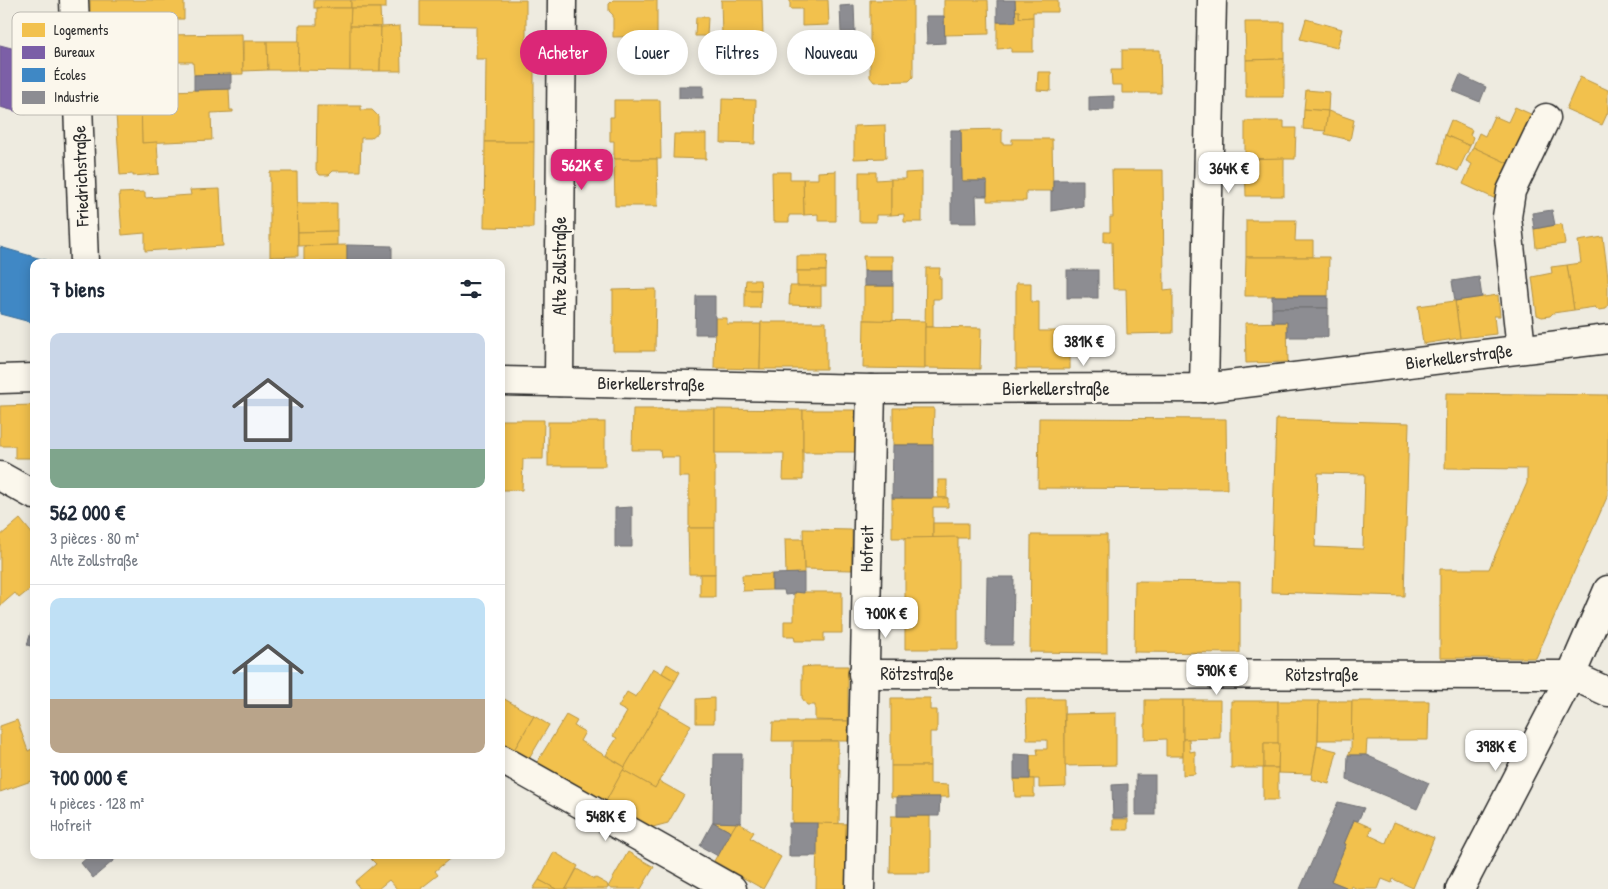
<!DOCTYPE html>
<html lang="fr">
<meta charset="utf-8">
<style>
:root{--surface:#fff;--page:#f2f2f3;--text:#1f2937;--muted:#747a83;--line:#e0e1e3;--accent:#db2777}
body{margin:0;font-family:"Patrick Hand",sans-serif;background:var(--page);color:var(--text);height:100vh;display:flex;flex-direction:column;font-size:19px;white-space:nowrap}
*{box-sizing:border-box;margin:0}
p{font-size:16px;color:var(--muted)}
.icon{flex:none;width:28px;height:28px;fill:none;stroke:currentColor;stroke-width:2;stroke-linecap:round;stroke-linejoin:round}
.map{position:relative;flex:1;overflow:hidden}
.panel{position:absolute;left:30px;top:259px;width:475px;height:600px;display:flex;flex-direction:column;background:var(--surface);border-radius:10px;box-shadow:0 2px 12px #0003}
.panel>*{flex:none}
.guide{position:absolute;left:520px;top:30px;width:475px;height:45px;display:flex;gap:10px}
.price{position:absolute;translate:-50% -42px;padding:0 11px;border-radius:10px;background:#fff;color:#222;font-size:16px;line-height:32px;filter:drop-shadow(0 1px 2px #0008)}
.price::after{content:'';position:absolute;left:50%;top:30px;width:15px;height:11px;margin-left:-8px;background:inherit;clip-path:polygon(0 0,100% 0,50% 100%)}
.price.selected{background:var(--accent);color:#fff}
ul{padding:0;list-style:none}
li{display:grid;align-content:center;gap:10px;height:265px;padding:0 20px}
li+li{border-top:1px solid var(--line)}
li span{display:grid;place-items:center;height:155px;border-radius:10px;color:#555}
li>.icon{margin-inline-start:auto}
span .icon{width:90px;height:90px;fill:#fffc;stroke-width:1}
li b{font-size:21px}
h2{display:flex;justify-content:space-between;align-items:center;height:60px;padding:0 20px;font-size:21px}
.pill{padding:0 18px;border-radius:22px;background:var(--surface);box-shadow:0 2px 12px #0003;font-size:18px;line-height:45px}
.pill.selected{background:var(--accent);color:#fff}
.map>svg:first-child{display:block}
.homes{fill:#f2c14e;stroke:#b69444;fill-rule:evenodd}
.offices{fill:#7b5ea7;stroke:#634f82}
.schools{fill:#3f88c5;stroke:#396c97}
.industry{fill:#8d8d92;stroke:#707073}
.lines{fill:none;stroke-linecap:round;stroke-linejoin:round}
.minor-casing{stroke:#2b2b2b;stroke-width:31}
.minor{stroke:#fbf7ec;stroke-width:28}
.labels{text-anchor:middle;stroke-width:5;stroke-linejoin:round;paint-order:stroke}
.street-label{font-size:18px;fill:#2b2b2b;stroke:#fbf7ec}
.key{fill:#fbf7ec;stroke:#bdbab2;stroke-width:1}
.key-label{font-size:14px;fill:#2b2b2b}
</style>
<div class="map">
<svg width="1608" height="889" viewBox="0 0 1608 889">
<rect width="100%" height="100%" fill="#eeebe0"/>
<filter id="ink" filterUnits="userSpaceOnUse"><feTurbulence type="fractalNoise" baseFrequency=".02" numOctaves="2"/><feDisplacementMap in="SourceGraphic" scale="10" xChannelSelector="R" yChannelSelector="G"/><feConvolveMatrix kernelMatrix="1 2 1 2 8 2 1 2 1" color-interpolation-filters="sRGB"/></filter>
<g filter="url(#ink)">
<!-- homes -->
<g class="homes">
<path d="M90 0H184V19L90 20Z"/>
<rect x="314" y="0" width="37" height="8"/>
<rect x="351" y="0" width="35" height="8"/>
<path d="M420 0H526V56H534V142H485L486 59H476V26L420 25Z"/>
<path d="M613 0H657V36L613 37V15L609 11V4Z"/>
<path d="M721 0H762L763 36H722Z"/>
<path d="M790 0H828L829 25 802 26V9H790Z"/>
<path d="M870 0H913V77L909 81 874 82 870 77Z"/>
<path d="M944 0H988L989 34 944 35Z"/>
<path d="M1015 0H1058V12H1033V17L1019 18V11H1015Z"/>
<path d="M317 8H351L350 71 298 70 299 25H317Z"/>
<path d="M351 8H380L381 27 350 26Z"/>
<path d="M1015 11H1019V18L1033 17V52H1011V48L997 49V22H1016Z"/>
<path d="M696 17H708L707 36H695Z"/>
<path d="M1306 19 1342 29 1337 48 1300 39Z"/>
<path d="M1245 22H1284V59L1246 60Z"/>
<path d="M350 26 381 27 380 71H350Z"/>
<path d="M400 26 401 71H380L381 27Z"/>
<path d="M242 34 243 74 194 75 193 62H161V35Z"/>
<path d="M243 41H267L268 70 243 71Z"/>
<path d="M267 41H299L298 70H268Z"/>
<path d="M1122 50H1160L1161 93H1122V85H1112L1111 70H1122Z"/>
<path d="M1284 59V97H1246V60Z"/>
<path d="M1038 72H1051V91L1037 90Z"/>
<path d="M1580 77 1608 90V112L1602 125 1566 109Z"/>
<path d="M229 89 230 110H233V112L211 113 212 140 142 143 140 92Z"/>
<path d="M1306 90 1329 92 1328 111 1304 109Z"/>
<path d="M141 97 142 143 157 142 159 174 133 176V174L120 175 115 99Z"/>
<path d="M722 99 756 100 755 144 721 143Z"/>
<path d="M614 100H660L661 159H614V141H610V117H614Z"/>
<path d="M317 106H361V110H372L378 116V132L371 138H361L360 171H333L329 175H320L316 170Z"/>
<path d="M1515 107 1535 116 1514 166 1473 147 1479 133 1485 136 1494 116 1508 122Z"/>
<path d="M1304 109 1328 111 1326 131 1303 129Z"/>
<path d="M1328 111 1354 120 1350 140 1325 134Z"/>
<path d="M1451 120 1472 130 1470 135 1473 137 1470 146 1445 135Z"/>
<path d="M1245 121H1284V128H1296L1295 159H1245Z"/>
<path d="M885 125 886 158 854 159V126Z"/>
<path d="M1002 129V144H1012V139H1052L1053 191H1026V201H987V181H962L961 130Z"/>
<path d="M674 134H706V159L673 158Z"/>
<path d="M1445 135 1470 146 1458 171 1439 163Z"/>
<path d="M485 142H534L533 228 484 227Z"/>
<path d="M1473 147 1514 166 1498 200 1463 184 1472 164 1466 161Z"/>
<path d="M1284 158V196H1246L1245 159Z"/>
<path d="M614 159H657L658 206H615Z"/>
<path d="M1112 170H1163L1164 290 1173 289V333L1127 334 1126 289H1113L1112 242H1104V232H1110V217H1113Z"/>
<path d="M836 171V221H818V214L804 215 803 179H818V172Z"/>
<path d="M270 172H297L298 256 270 257Z"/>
<path d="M772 172H790V179H803L804 215H789V222H773Z"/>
<path d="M859 172H876V180L891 179V215H876V222H859Z"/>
<path d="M922 172V222H904V214L891 215V179H905V173Z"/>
<path d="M220 189 223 246 145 251V233L122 235 119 193 145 192V198L191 195 190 190Z"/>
<path d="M297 203H337V231L298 232Z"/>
<path d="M1246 220H1296L1295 241H1313V257H1246Z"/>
<path d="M1562 224 1565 244 1536 248 1534 229Z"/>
<path d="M337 231V245L298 246V232Z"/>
<path d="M1603 237 1608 277V305L1606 309 1598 310 1595 307 1574 310 1567 265 1581 263 1578 241Z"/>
<path d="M347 245V262H304V246Z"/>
<path d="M797 256H827L826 271H797Z"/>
<path d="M863 256H893V271H864Z"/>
<path d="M1246 257H1329L1328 296H1245Z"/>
<path d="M1567 265 1574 310 1553 313 1550 316 1542 317 1537 315 1532 277 1552 273 1551 267Z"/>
<path d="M926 268H940L939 278H941V299H933V327H925Z"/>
<rect x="797" y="271" width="29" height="15"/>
<path d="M746 280H760L761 290H745Z"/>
<path d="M1016 283H1031V302H1039V331H1070V369H1016Z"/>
<path d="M790 286H821V306L789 305Z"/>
<path d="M864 286H893V321L864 320Z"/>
<path d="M656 289 655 351H613V290Z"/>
<path d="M745 290H761L760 308H745Z"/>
<path d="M1498 295 1500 316H1494L1496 334 1460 338 1455 301Z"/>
<path d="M1455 301 1460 338 1423 344 1418 306Z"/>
<path d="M715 318H727V324H761L760 369 714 368Z"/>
<path d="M864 320 925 321V369L863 368Z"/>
<path d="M761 322H826V369H760Z"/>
<path d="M1287 322 1288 362 1246 363 1245 323Z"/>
<path d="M925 327 981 328 980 369 925 368Z"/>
<path d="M1446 393 1608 395V495L1536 658H1440V569H1489L1527 483V469L1445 468Z"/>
<path d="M34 405V458H15V446H0V406Z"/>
<path d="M893 408H934L933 445H893Z"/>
<path d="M633 409H715V528H689V477H679V457H661L660 450H632Z"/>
<path d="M715 409 803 410V480H783L784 453H715Z"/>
<rect x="803" y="410" width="53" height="42"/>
<path d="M1039 418 1226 419 1227 489 1038 488Z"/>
<path d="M1276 419 1409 423 1404 596 1271 592ZM1318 473 1365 474 1363 549 1315 547Z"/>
<path d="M501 420H544L543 459H523L522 490H501Z"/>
<rect x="548" y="422" width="57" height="44"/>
<rect x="938" y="480" width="9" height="18"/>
<path d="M892 498H948V507H933V538H892Z"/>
<path d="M20 519 34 536V578L30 581 34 586 19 598 15 593 0 606V536Z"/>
<rect x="933" y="523" width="35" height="15"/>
<path d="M688 528H715V574H689Z"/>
<path d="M803 529 852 530V570L804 569Z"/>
<path d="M1031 535H1107V653L1030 652Z"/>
<path d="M958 537V649H905V538Z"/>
<path d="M785 539H803L804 573 786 574Z"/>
<rect x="700" y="574" width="15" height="23"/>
<path d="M772 574V590L743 591 742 575Z"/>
<path d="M1135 581 1240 582V653L1134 652Z"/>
<path d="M794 592H842V633H824V641H795L794 636H784V621H794Z"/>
<path d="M667 664 680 672 675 681 662 673Z"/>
<path d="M814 666H848V721L815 720V705H807L802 698V667Z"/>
<path d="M653 668 675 681 625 767 606 755 617 738 613 736 627 712 618 707 627 692 636 697Z"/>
<path d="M501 697 534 716 514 750 501 743Z"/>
<path d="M714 698V723H696V699Z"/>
<path d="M891 698H930V710H937V732H930V766H891Z"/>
<path d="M1026 699H1064L1066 787 1039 788V779H1030V755H1038L1037 749H1047V740H1027Z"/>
<path d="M1145 700H1183V756H1166V739L1145 740Z"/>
<path d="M1183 700H1220V738L1183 739Z"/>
<path d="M1231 701H1278L1279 743H1264V768H1231Z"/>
<path d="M1278 701H1319L1318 740 1312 774 1278 773Z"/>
<path d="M1319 701H1352V740H1318Z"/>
<path d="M1352 701H1429L1428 740H1367L1366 755H1348L1351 750Z"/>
<path d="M660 707 691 725 655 788 623 770Z"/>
<path d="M1116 713V765L1065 766V714Z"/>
<path d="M566 715 577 721 574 726 585 732 580 741 625 767 605 803 536 764Z"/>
<path d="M534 716 549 725 529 759 514 750Z"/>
<path d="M17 720 28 751 34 748V780L0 792V726Z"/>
<path d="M802 721H848V741H772L773 722H802Z"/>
<path d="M1183 739H1189L1190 752 1195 751V774L1183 775Z"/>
<path d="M793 741H838V769H840L839 824 792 823Z"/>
<path d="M1264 743H1279L1278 768H1264Z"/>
<path d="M1317 746 1337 751 1329 784 1311 779Z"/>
<path d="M891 766H930V784L948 785 949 797H891Z"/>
<rect x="1263" y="768" width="15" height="32"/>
<path d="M623 770 655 788 659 781 684 795 668 823 649 828 605 803Z"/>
<path d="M1014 779H1034V797H1015Z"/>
<path d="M891 816H930V873H890Z"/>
<rect x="1113" y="819" width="15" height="11"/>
<path d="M1354 820 1372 828 1369 835 1386 843 1394 822 1434 838 1413 888 1393 879 1392 883 1382 879 1378 889H1358L1351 886 1350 889 1331 881 1346 844H1344Z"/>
<path d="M713 822H737L731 832Z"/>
<path d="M737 822 754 832 750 838 781 857 763 889 714 861Z"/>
<path d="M817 823 851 824 850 889H816Z"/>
<path d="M554 852 578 866 566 889H556L539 880Z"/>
<path d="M628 852 654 867 641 889H612L608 887Z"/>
<path d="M376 855 396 856 454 855 435 871 438 875 420 889H397L389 880 378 889H360L355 882 376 864 371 859Z"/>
<path d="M577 869 594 879 596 878 607 884 608 887 607 889H566Z"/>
<path d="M539 880 556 889H533Z"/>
</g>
<!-- offices -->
<path class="offices" d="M0 45 42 56 26 114 0 107Z"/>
<!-- schools -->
<path class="schools" d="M0 247 52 262H34V323L0 314Z"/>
<!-- industry -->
<g class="industry">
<path d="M997 0H1015L1016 22H997Z"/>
<path d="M854 5 855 32H841L840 6Z"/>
<path d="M926 16H944L945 43 927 44Z"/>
<path d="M231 74V89L194 90V75Z"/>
<path d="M1460 75 1486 87 1480 102 1453 91Z"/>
<rect x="679" y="86" width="24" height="12"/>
<path d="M1114 96V110L1089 111V97Z"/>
<path d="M951 130H961L962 181H987V196H976L977 223H951Z"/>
<path d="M1053 180H1083V206L1051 211V191H1053Z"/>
<path d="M1552 210 1555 225 1534 229 1532 213Z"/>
<path d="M347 245 392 246V262H347Z"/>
<rect x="1067" y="270" width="31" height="28"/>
<rect x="864" y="271" width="29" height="15"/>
<path d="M1479 277 1482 297 1455 301 1452 281Z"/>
<path d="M696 296H715V334H695Z"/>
<rect x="1272" y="296" width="56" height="12"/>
<path d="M1272 308H1328V337H1287V322H1272Z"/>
<path d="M893 445H933V498H892Z"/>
<path d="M632 507V547H615V508Z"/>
<path d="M804 573V593L794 592V594L785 595 784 590H772V574Z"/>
<path d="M987 577H1014L1013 645H986Z"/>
<path d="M31 632 34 633V647L27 645Z"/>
<path d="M714 754H742L741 823 713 822Z"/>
<path d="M1014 754 1030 755V779H1014Z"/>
<path d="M1348 755H1366L1429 783 1417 809 1347 780Z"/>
<rect x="1136" y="775" width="19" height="40"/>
<path d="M1128 784V818H1113L1112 785Z"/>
<path d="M897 797H940L939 816H897Z"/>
<path d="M1338 802 1364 808 1358 821 1354 820 1344 844H1346L1331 881 1346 887 1345 889H1300Z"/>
<path d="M713 822 731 832 718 856 700 846Z"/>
<rect x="789" y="823" width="28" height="33"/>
<path d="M90 855H120L93 878 81 863Z"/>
</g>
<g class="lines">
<defs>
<g id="minor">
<path d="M74 0 84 262"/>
<path d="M1521 349 1507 217 1511 191 1546 118"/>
<path d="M0 379 34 378"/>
<path d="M501 381 871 389 1204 388 1608 339"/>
<path d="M559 382 562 0"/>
<path d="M1204 388 1212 0"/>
<path d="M0 476 34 495"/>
<path d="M863 674 1571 675 1608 692"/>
<path d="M501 759 732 889"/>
<path d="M860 889 871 389"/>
<path d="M1460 889 1571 675 1608 590"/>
</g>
</defs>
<!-- minor casing -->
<use href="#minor" class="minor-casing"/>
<!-- minor -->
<use href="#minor" class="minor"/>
</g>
</g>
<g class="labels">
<!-- street labels -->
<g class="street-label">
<text transform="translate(81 176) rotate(-92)" y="6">Friedrichstraße</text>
<text transform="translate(560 266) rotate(-90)" y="6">Alte Zollstraße</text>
<text transform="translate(1459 357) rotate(-7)" y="6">Bierkellerstraße</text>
<text transform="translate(651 384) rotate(1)" y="6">Bierkellerstraße</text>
<text x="1056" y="395">Bierkellerstraße</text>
<text transform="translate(867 549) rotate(-89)" y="6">Hofreit</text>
<text x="917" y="680">Rötzstraße</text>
<text x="1322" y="681">Rötzstraße</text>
</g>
</g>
<!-- legend -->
<rect x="12" y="12" width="166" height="103" rx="8" class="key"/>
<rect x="22" y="23" width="23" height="14" fill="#f2c14e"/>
<rect x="22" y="46" width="23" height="13" fill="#7b5ea7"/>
<rect x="22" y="68" width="23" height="14" fill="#3f88c5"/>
<rect x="22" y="91" width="23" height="13" fill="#8d8d92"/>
<g class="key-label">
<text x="54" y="35">Logements</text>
<text x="54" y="57">Bureaux</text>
<text x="54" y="80">Écoles</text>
<text x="54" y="102">Industrie</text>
</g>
</svg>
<b class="price selected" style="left:582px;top:191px">562K €</b>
<b class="price" style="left:1229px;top:194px">364K €</b>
<b class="price" style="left:1084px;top:367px">381K €</b>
<b class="price" style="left:886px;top:639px">700K €</b>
<b class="price" style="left:1217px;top:696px">590K €</b>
<b class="price" style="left:1496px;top:772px">398K €</b>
<b class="price" style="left:606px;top:842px">548K €</b>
<div class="guide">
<a class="pill selected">Acheter</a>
<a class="pill">Louer</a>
<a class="pill">Filtres</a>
<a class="pill">Nouveau</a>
</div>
<section class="panel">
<h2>7 biens<svg class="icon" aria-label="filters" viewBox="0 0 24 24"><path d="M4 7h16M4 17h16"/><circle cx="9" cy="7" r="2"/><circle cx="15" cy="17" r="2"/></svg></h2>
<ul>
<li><span style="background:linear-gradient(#c9d6e8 75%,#7fa58c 0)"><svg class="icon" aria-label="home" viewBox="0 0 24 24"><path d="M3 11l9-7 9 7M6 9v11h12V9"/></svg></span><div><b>562 000 €</b><p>3 pièces · 80 m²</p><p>Alte Zollstraße</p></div></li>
<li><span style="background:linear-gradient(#bfe0f5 65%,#b9a48a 0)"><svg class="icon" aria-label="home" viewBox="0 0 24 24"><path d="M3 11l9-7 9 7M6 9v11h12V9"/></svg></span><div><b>700 000 €</b><p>4 pièces · 128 m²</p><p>Hofreit</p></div></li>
</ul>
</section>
</div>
